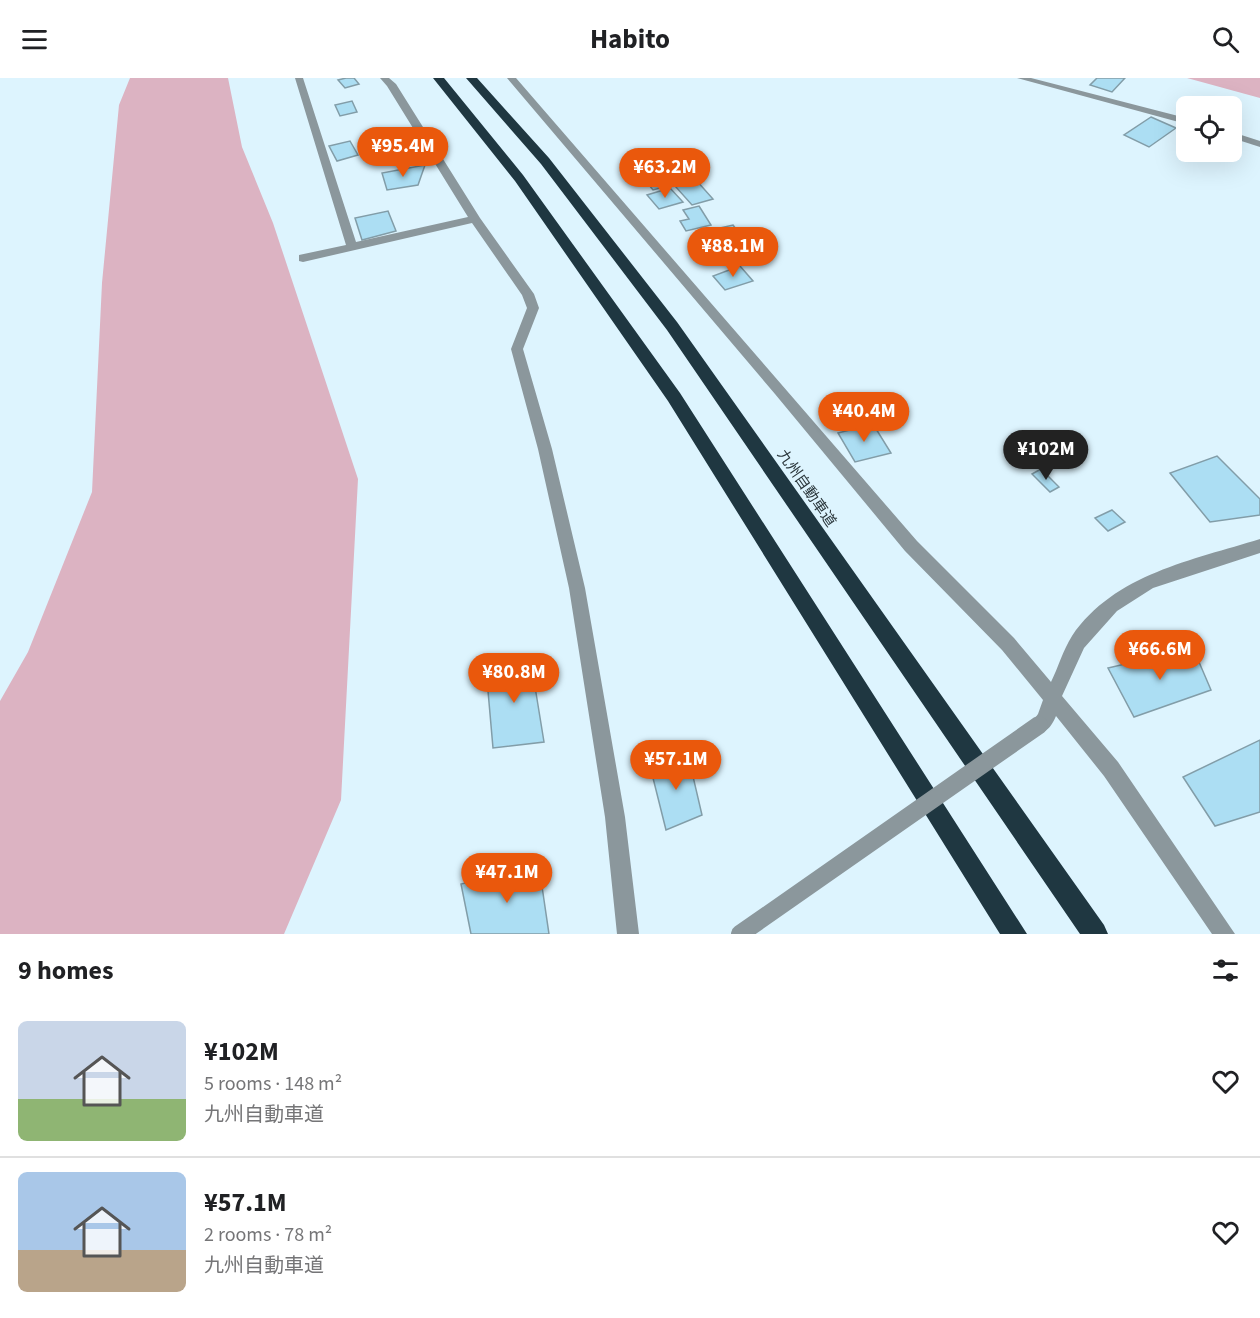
<!DOCTYPE html>
<meta charset="utf-8">
<style>
:root{--surface:#fff;--page:#f2f2f2;--text:#202124;--muted:#757577;--line:#e0e0e0;--accent:#ea580c}
body{margin:0;font-family:"Source Sans 3","Noto Sans JP",sans-serif;background:var(--page);color:var(--text);height:100vh;display:flex;flex-direction:column;font-size:22px;white-space:nowrap}
*{box-sizing:border-box;margin:0}
p{font-size:20px;color:var(--muted)}
.icon{flex:none;width:33px;height:33px;fill:none;stroke:currentColor;stroke-width:2;stroke-linecap:round;stroke-linejoin:round}
.map{position:relative;height:856px;overflow:hidden}
.side{display:flex;flex-direction:column;background:var(--surface);flex:1}
.side>*{flex:none}
.buttons{position:absolute;left:1176px;top:18px;display:grid;gap:12px}
.buttons a{display:grid;place-items:center;width:66px;height:66px;border-radius:9px;background:var(--surface);box-shadow:0 6px 24px #0002;font-size:30px}
.price{position:absolute;translate:-50% -51px;padding:0 14px;border-radius:21px;background:var(--accent);color:#fff;font-size:20px;line-height:39px;filter:drop-shadow(0 2px 3px #0008)}
.price::after{content:'';position:absolute;left:50%;top:36px;width:18px;height:14px;margin-left:-9px;background:inherit;clip-path:polygon(0 0,100% 0,50% 100%)}
.price.on{background:#222;color:#fff}
ul{padding:0;list-style:none}
li{display:flex;align-items:center;gap:18px;height:150px;padding:0 18px}
li+li{border-top:2px solid var(--line)}
li span{display:grid;place-items:center;flex:none;width:168px;height:120px;border-radius:9px;color:#555}
li>.icon{margin-inline-start:auto}
span .icon{width:72px;height:72px;fill:#fffc;stroke-width:1}
li b{font-size:26px}
h2{display:flex;justify-content:space-between;align-items:center;height:72px;padding:0 18px;font-size:26px}
header{display:flex;justify-content:space-between;align-items:center;height:78px;padding:0 18px;background:var(--surface);font-size:27px;font-weight:700}
.map>svg:first-child{display:block}
.green{fill:#dcb3c2}
.building{fill:#acdef3;stroke:#829da8;stroke-width:1.5}
.lines{fill:none;stroke-linecap:round;stroke-linejoin:round}
.minor{fill:#8b979c;fill-rule:evenodd}
.highway{fill:#1f3741;fill-rule:evenodd}
.minor-bridge{stroke:#8b979c;stroke-width:18}
.labels{text-anchor:middle;stroke-width:4.5;stroke-linejoin:round;paint-order:stroke}
.street-label{font-size:15px;fill:#2b373c;stroke:#ddf4fe}
</style>
<header><svg class="icon" aria-label="menu" viewBox="0 0 24 24"><path d="M4 6h16M4 12h16M4 18h16"/></svg>Habito<svg class="icon" aria-label="search" viewBox="0 0 24 24"><circle cx="10" cy="10" r="6"/><path d="M15 15l6 6"/></svg></header>
<div class="map">
<svg width="1260" height="856" viewBox="0 0 1260 856">
<rect width="100%" height="100%" fill="#ddf4fe"/>
<!-- green -->
<g class="green">
<path d="M130 0H228L242 69 273 145 358 401 341 722 284 856H0V623L28 574 92 414 102 205 119 27Z"/>
<path d="M1187 0H1260V20Z"/>
</g>
<!-- building -->
<g class="building">
<path d="M346 0H354L359 6 345 10 338 2Z"/>
<path d="M1097 0H1125L1112 14 1090 7Z"/>
<path d="M352 23 357 34 340 38 335 27Z"/>
<path d="M1151 39 1176 50 1149 69 1124 57Z"/>
<path d="M350 63 358 77 337 83 329 68Z"/>
<path d="M425 87 418 107 387 112 382 95Z"/>
<path d="M666 89 679 105 653 112 640 96Z"/>
<path d="M696 102 713 121 692 127 675 108Z"/>
<path d="M670 110 683 124 659 131 647 117Z"/>
<path d="M699 128 711 147 686 153 680 143 689 141 683 132Z"/>
<path d="M388 133 396 153 362 162 355 140Z"/>
<path d="M733 147 741 158 709 165 702 154Z"/>
<path d="M740 188 753 203 725 212 713 198Z"/>
<path d="M873 346 891 375 855 384 838 355Z"/>
<path d="M1217 378 1260 421V437L1210 444 1170 395Z"/>
<path d="M1041 391 1059 409 1050 414 1032 396Z"/>
<path d="M1112 432 1125 444 1108 453 1095 440Z"/>
<path d="M1193 570 1211 612 1134 639 1108 590Z"/>
<path d="M530 578 544 664 493 670 486 590Z"/>
<path d="M1260 662V734L1215 748 1183 699Z"/>
<path d="M688 677 702 737 666 752 650 688Z"/>
<path d="M539 788 549 856H471L461 806Z"/>
</g>
<g class="lines">
<!-- minor -->
<g class="minor">
<path d="M295 0H303L356 164 468 139 387 8 380 0H389L396 6 480 140 534 216 539 230 523 271 552 371 585 510 625 739 639 856H617L605 739 569 510 538 371 511 271 527 230 522 217 472 145 303 184 299 183V177L346 167Z"/>
<path d="M507 0H516L917 463 1014 560 1051 604C1058 590 1063 572 1072 558 1114 496 1193 482 1260 461V475L1153 510 1117 533 1084 570 1062 618 1118 684 1235 856H1212L1104 698 1056 638C1052 647 1049 652 1039 656L1033 653 1030 647 1038 636 1043 622 1002 572 905 473 775 316Z"/>
<path d="M1017 0H1031L1186 40V46Z"/>
<path d="M1232 54 1260 63V69L1232 60Z"/>
</g>
<!-- highway -->
<g class="highway">
<path d="M433 0H444L523 97 680 315 1027 856H1000L668 323 515 103Z"/>
<path d="M466 0H477L549 80 677 244 1104 847 1108 856H1080L667 252 541 86Z"/>
</g>
<!-- minor-bridge -->
<path class="minor-bridge" d="M740 856 1039 647"/>
</g>
<g class="labels">
<!-- street labels -->
<g class="street-label">
<text transform="translate(807 410) rotate(55)" y="5">九州自動車道</text>
</g>
</g>
</svg>
<div class="buttons">
<a><svg class="icon" aria-label="locate" viewBox="0 0 24 24"><circle cx="12" cy="12" r="6"/><path d="M12 2v4M12 18v4M2 12h4M18 12h4"/></svg></a>
</div>
<b class="price" style="left:403px;top:100px">¥95.4M</b>
<b class="price" style="left:665px;top:121px">¥63.2M</b>
<b class="price" style="left:733px;top:200px">¥88.1M</b>
<b class="price" style="left:864px;top:365px">¥40.4M</b>
<b class="price on" style="left:1046px;top:403px">¥102M</b>
<b class="price" style="left:1160px;top:603px">¥66.6M</b>
<b class="price" style="left:514px;top:626px">¥80.8M</b>
<b class="price" style="left:676px;top:713px">¥57.1M</b>
<b class="price" style="left:507px;top:826px">¥47.1M</b>
</div>
<section class="side">
<h2>9 homes<svg class="icon" aria-label="filters" viewBox="0 0 24 24"><path d="M4 7h16M4 17h16"/><circle cx="9" cy="7" r="2"/><circle cx="15" cy="17" r="2"/></svg></h2>
<ul>
<li><span style="background:linear-gradient(#c9d6e8 65%,#8fb573 0)"><svg class="icon" aria-label="home" viewBox="0 0 24 24"><path d="M3 11l9-7 9 7M6 9v11h12V9"/></svg></span><div><b>¥102M</b><p>5 rooms · 148 m²</p><p>九州自動車道</p></div><svg class="icon" aria-label="heart" viewBox="0 0 24 24"><path d="M12 20l-8-8c-3-5 5-10 8-4 3-6 11-1 8 4z"/></svg></li>
<li><span style="background:linear-gradient(#a9c7e8 65%,#b9a48a 0)"><svg class="icon" aria-label="home" viewBox="0 0 24 24"><path d="M3 11l9-7 9 7M6 9v11h12V9"/></svg></span><div><b>¥57.1M</b><p>2 rooms · 78 m²</p><p>九州自動車道</p></div><svg class="icon" aria-label="heart" viewBox="0 0 24 24"><path d="M12 20l-8-8c-3-5 5-10 8-4 3-6 11-1 8 4z"/></svg></li>
</ul>
</section>
